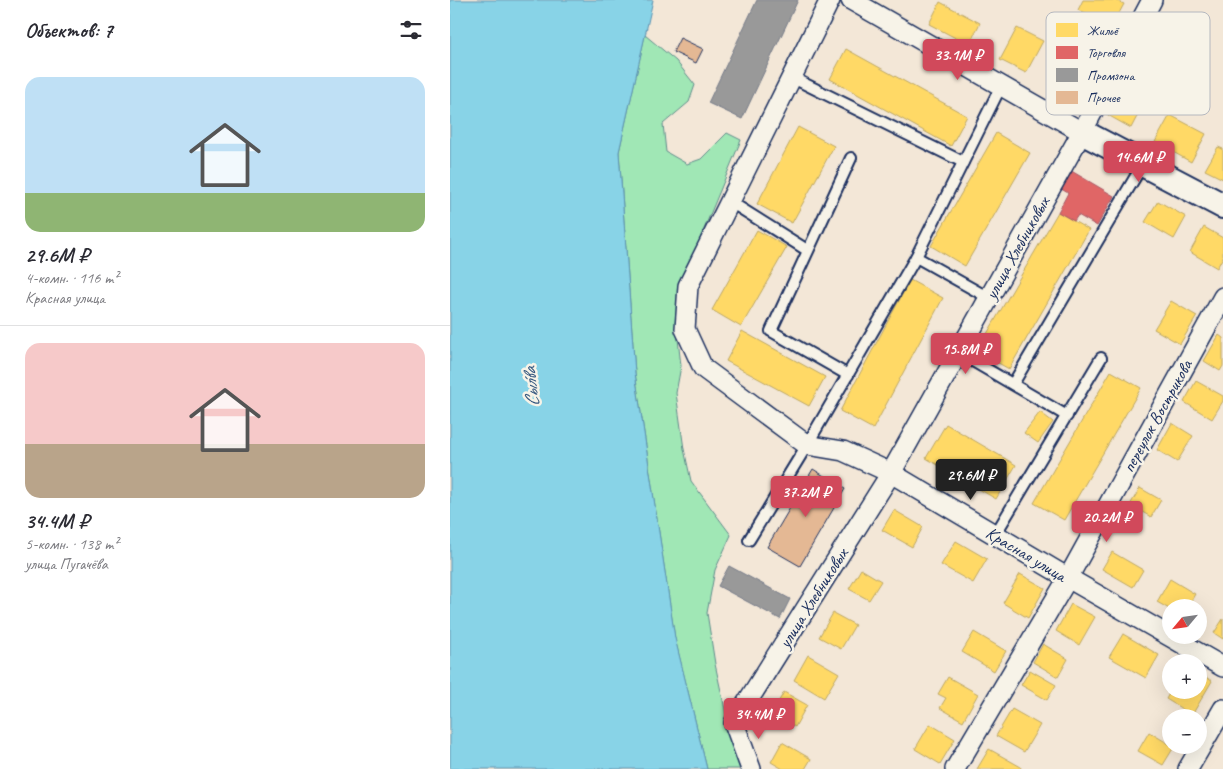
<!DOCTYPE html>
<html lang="ru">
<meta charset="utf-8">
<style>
:root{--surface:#fff;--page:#f7f7f7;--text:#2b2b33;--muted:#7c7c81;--line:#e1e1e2;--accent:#d1495b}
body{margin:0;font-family:Caveat,sans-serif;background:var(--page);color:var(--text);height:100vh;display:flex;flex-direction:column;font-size:19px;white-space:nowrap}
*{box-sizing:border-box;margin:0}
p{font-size:16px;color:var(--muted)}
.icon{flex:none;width:28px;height:28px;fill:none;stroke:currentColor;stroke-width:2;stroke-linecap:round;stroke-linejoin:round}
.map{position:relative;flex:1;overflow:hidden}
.panel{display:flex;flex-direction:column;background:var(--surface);width:450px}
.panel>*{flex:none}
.needle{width:32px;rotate:241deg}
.buttons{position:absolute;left:712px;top:599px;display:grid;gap:10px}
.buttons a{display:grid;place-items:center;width:45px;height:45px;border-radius:50%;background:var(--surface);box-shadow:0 5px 20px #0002;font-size:25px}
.price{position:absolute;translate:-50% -42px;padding:0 11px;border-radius:5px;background:var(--accent);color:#fff;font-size:16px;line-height:32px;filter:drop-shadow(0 1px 2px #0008)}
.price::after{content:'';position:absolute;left:50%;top:30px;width:15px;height:11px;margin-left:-8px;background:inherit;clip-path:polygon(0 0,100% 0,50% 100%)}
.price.on{background:#222;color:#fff}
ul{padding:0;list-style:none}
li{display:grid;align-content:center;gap:10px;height:265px;padding:0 25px}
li+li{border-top:1px solid var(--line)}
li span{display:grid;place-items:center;height:155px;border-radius:15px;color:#555}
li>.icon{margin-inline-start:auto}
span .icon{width:90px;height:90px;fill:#fffc;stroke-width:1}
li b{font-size:21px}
h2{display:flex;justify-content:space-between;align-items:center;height:60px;padding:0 25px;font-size:21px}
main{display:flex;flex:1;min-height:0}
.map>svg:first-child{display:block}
.green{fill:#a0e7b5;stroke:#5e8b8a}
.water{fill:#88d3e7;stroke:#5c91b0}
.homes{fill:#ffd966;stroke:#bba664}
.shops{fill:#e06666;stroke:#a55664}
.industry{fill:#999;stroke:#737987}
.building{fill:#e4b894;stroke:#1b2f5e}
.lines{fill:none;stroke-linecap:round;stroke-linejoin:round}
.service-casing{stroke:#1b2f5e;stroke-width:14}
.minor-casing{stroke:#1b2f5e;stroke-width:22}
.tertiary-casing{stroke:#1b2f5e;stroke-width:28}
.service{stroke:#f7f3e8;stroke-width:10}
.minor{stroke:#f7f3e8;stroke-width:19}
.tertiary{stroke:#f7f3e8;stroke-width:24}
.labels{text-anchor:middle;stroke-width:5;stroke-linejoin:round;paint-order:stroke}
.street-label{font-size:18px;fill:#1b2f5e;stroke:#f7f3e8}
.water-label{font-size:19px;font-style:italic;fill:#365880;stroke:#f7f3e8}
.key{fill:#f7f3e8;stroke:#b5b8bf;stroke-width:1}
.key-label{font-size:14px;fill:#1b2f5e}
</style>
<main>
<section class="panel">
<h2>Объектов: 7<svg class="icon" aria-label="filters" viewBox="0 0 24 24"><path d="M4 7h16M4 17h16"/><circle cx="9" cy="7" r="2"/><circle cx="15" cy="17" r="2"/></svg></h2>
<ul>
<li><span style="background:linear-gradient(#bfe0f5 75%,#8fb573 0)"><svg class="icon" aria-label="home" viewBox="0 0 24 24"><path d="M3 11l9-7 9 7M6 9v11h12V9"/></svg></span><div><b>29.6M ₽</b><p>4-комн. · 116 m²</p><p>Красная улица</p></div></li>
<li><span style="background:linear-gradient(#f6c9c9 65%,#b9a48a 0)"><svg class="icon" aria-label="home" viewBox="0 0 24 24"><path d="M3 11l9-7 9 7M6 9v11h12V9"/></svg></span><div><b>34.4M ₽</b><p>5-комн. · 138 m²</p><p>улица Пугачёва</p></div></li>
</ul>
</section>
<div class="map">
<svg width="773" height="769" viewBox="0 0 773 769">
<rect width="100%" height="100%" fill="#f3e7d7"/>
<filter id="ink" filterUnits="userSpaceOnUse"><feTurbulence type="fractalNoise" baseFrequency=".02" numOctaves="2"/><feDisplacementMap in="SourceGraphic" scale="10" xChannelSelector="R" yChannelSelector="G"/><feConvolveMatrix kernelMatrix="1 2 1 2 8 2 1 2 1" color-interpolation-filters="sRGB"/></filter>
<g filter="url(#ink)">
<!-- green -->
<path class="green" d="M195 35 226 61 245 85 239 102 213 124 216 152 237 164 251 159 277 133 291 140 235 275 226 321 231 366 226 393 234 449 241 481 281 535 265 570 257 613 265 664 285 755 290 769H257L225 639 185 373 169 152Z"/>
<!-- water -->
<path class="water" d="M0 0H203L169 152 185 373 225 638 257 769H0Z"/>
<!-- homes -->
<g class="homes">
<path d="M633 0H665L674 4 661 28 628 10Z"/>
<path d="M490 2 530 23 519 45 479 24Z"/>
<path d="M567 28 593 41 576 73 550 60Z"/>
<path d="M396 49 517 116 501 146 380 79Z"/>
<path d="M668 91 693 105 681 128 656 114Z"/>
<path d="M720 115 756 134 741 162 705 142Z"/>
<path d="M348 127 384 146 342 223 307 204Z"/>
<path d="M546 133 580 153 515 266 481 246Z"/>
<path d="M768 147 773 149V179L755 170Z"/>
<path d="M708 201 736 217 724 239 695 222Z"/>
<path d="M608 212 639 230 559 369 527 351Z"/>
<path d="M754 227 773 238V257L767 268 740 252Z"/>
<path d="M307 230 337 247 291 327 262 310Z"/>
<path d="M460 280 493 298 423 429 390 411Z"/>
<path d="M721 301 747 316 730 344 704 329Z"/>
<path d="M292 331 375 377 359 406 276 361Z"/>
<path d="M769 335 773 338V366L770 371 754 361Z"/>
<path d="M661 371 691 388 614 520 584 503Z"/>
<path d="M746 381 773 396V401L762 419 734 402Z"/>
<path d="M590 412 603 422 588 443 574 433Z"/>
<path d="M722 423 743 436 727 462 707 450Z"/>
<path d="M496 424 566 465 546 499 476 458Z"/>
<path d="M690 488 711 500 701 517 680 505Z"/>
<path d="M444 510 473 527 462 547 432 530Z"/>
<path d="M506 541 537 559 523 583 491 565Z"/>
<path d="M662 552 693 570 683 587 652 569Z"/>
<path d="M411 569 431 581 419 600 399 589Z"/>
<path d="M570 574 595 588 578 618 553 603Z"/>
<path d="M720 579 745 594 737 608H721V610L707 602Z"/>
<path d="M621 604 645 617 629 645 606 631Z"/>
<path d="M383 613 405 625 391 649 369 637Z"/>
<path d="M773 619V639L764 633Z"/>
<path d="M524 632 556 651 544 671 512 652Z"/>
<path d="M673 634 709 655 696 678 659 657Z"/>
<path d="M593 644 618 659 608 677 583 662Z"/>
<path d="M358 655 389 673 374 698 344 680Z"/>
<path d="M580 670 606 685 597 700 571 685Z"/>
<path d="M749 673 762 681 742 715 716 699 721 690H749Z"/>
<path d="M498 677 528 694 513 721 490 708 496 698 488 694Z"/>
<path d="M334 692 357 705 345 727 322 713Z"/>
<path d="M562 709 590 725 574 752 546 736Z"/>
<path d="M480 724 505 739 490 764 465 749Z"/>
<path d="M699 732 724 747 713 765 688 751Z"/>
<path d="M332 742 361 759 355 769H333L321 762Z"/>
<path d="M539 749 571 767 570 769H527Z"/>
</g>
<!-- shops -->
<path class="shops" d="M618 169 664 196 647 226 628 215 624 221 608 212 618 193 608 187Z"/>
<!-- industry -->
<g class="industry">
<path d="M307 0H348L292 119 258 103Z"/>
<path d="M279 566 340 599 330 619 268 586Z"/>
</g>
<!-- building -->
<g class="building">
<path d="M230 38 253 49 246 63 223 52Z"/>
<path d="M363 469 395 489 350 566 317 547Z"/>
</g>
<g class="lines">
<defs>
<g id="service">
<path d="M341 77 513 162"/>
<path d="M279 201 357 250"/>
<path d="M466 257 539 298"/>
<path d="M509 353 617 416"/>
<path d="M398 375 321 331 401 158"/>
<path d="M563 384 693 164"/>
<path d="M545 535 651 358"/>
<path d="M299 540 357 445 466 257 551 86"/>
</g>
<g id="minor">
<path d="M380 0 238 286 235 329 253 368 357 445 393 451 441 473 618 578 773 667"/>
<path d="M401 0 632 132"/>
<path d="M301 769 284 723 441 473 632 132 702 0"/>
<path d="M505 769 618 578 773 297"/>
<path d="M738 769 773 709"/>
</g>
<path id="tertiary" d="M632 132 773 206"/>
</defs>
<!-- service casing -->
<use href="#service" class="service-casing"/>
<!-- minor casing -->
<use href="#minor" class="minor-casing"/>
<!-- tertiary casing -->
<use href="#tertiary" class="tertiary-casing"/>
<!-- service -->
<use href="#service" class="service"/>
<!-- minor -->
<use href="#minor" class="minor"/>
<!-- tertiary -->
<use href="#tertiary" class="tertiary"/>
</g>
</g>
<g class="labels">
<!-- street labels -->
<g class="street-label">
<text transform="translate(567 248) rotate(-61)" y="6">улица Хлебниковых</text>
<text transform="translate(707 416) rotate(-61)" y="6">переулок Вострикова</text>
<text transform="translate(576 554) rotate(31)" y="6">Красная улица</text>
<text transform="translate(363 598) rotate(-58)" y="6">улица Хлебниковых</text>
</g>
<!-- water labels -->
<g class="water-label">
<text transform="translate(80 387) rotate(-95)" y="7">Сы́лва</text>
</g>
</g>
<!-- legend -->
<rect x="596" y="12" width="164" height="103" rx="8" class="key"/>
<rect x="606" y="23" width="22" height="14" fill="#ffd966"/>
<rect x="606" y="46" width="22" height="13" fill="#e06666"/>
<rect x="606" y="68" width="22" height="14" fill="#999"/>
<rect x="606" y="91" width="22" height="13" fill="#e4b894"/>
<g class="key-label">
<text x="637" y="35">Жильё</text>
<text x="637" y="57">Торговля</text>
<text x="637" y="80">Промзона</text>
<text x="637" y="102">Прочее</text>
</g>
</svg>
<div class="buttons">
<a><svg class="needle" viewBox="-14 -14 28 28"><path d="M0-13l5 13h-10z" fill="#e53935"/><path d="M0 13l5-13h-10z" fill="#7c7c81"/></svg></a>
<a>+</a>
<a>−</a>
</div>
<b class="price" style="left:508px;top:81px">33.1M ₽</b>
<b class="price" style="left:689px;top:183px">14.6M ₽</b>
<b class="price" style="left:516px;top:375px">15.8M ₽</b>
<b class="price on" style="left:521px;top:501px">29.6M ₽</b>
<b class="price" style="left:356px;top:518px">37.2M ₽</b>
<b class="price" style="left:657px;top:543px">20.2M ₽</b>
<b class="price" style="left:309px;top:740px">34.4M ₽</b>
</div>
</main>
